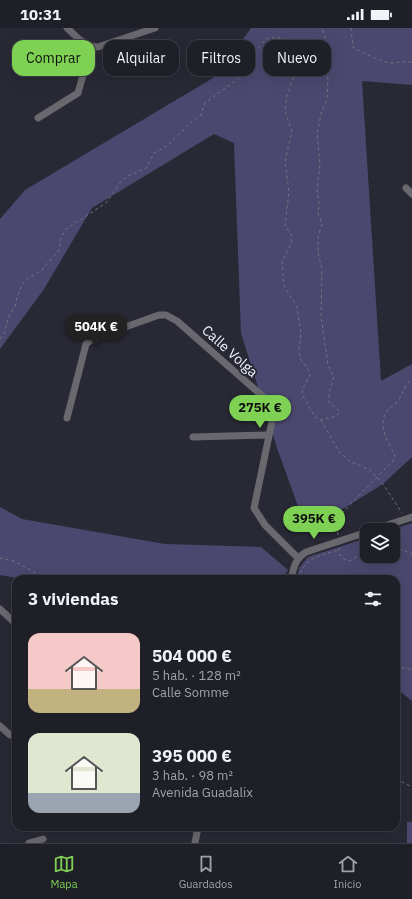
<!DOCTYPE html>
<html lang="es">
<meta charset="utf-8">
<style>
:root{--surface:#1f1f28;--page:#272730;--text:#f1f3f6;--muted:#a1a2a8;--line:#3c3d45;--accent:#7ed153}
body{margin:0;font-family:"IBM Plex Sans",sans-serif;background:var(--page);color:var(--text);height:100vh;display:flex;flex-direction:column;font-size:15px;white-space:nowrap}
*{box-sizing:border-box;margin:0}
p{font-size:13px;color:var(--muted)}
.icon{flex:none;width:22px;height:22px;fill:none;stroke:currentColor;stroke-width:2;stroke-linecap:round;stroke-linejoin:round}
.map{position:relative;flex:1;overflow:hidden}
.panel{position:absolute;left:12px;top:547px;width:388px;height:256px;display:flex;flex-direction:column;background:var(--surface);border-radius:12px;box-shadow:0 4px 16px #0002,0 0 0 1px var(--line)}
.panel>*{flex:none}
.banner{position:absolute;left:12px;top:12px;width:388px;height:36px;display:flex;gap:8px}
.controls{position:absolute;left:360px;top:495px;display:grid;gap:8px}
.controls a{display:grid;place-items:center;width:40px;height:40px;border-radius:8px;background:var(--surface);box-shadow:0 4px 16px #0002,0 0 0 1px var(--line);font-size:20px}
.price{position:absolute;translate:-50% -34px;padding:0 9px;border-radius:14px;background:var(--accent);color:#111;font-size:13px;line-height:26px;filter:drop-shadow(0 1px 2px #0008)}
.price::after{content:'';position:absolute;left:50%;top:24px;width:12px;height:9px;margin-left:-6px;background:inherit;clip-path:polygon(0 0,100% 0,50% 100%)}
.price.selected{background:#222;color:#fff}
ul{padding:0;list-style:none}
li{display:flex;align-items:center;gap:12px;height:100px;padding:0 16px}
li span{display:grid;place-items:center;flex:none;width:112px;height:80px;border-radius:12px;color:#555}
li>.icon{margin-inline-start:auto}
span .icon{width:48px;height:48px;fill:#fffc;stroke-width:1}
li b{font-size:17px}
h2{display:flex;justify-content:space-between;align-items:center;height:48px;padding:0 16px;font-size:17px}
.pill{padding:0 14px;border-radius:12px;background:var(--surface);box-shadow:0 4px 16px #0002,0 0 0 1px var(--line);font-size:14px;line-height:36px}
.pill.selected{background:var(--accent);color:#111}
.status{display:flex;justify-content:space-between;align-items:center;height:28px;padding:0 20px;background:var(--surface);direction:ltr}
.status svg{height:11px;fill:currentColor}
.menu{display:flex;justify-content:space-around;align-items:center;height:56px;border-top:1px solid var(--line);background:var(--surface);font-size:11px;color:var(--muted)}
.menu a{display:grid;justify-items:center;gap:2px}
.menu .selected{color:var(--accent)}
.map>svg:first-child{display:block}
.green{fill:#4b486f}
.lines{fill:none;stroke-linecap:round;stroke-linejoin:round}
.path{stroke:#74747f;stroke-width:1;stroke-dasharray:3 3;stroke-linecap:butt}
.minor{stroke:#68686e;stroke-width:7}
.labels{text-anchor:middle;stroke-width:4;stroke-linejoin:round;paint-order:stroke}
.street-label{font-size:14px;fill:#f1f1f9;stroke:#292935}
</style>
<div class="status"><b>10:31</b><svg viewBox="0 0 49 12"><path d="M0 12V9h3v3zM5 12V6h3v6zM10 12V3h3v9zM15 12V0h3v12zM26 1h20v11H26zM47 4h2v5h-2z"/></svg></div>
<div class="map">
<svg width="412" height="815" viewBox="0 0 412 815">
<rect width="100%" height="100%" fill="#292935"/>
<!-- green -->
<g class="green">
<path d="M251 0H412V57L362 53 381 353 412 336V429L383 456 307 503 277 420 241 305 234 115 214 106 92 180 44 261 0 321V191L25 162 218 47Z"/>
<path d="M0 479 22 491 165 516 261 519 288 542 283 551H22L0 547Z"/>
<path d="M412 495V673L396 660V551H297L299 540 308 529 367 510V528H393V502H391Z"/>
<rect x="407" y="794" width="5" height="21"/>
</g>
<g class="lines">
<!-- path -->
<g class="path">
<path d="M351 0 353 19C358 23 385 35 390 35 399 35 404 32 412 35"/>
<path d="M0 311 4 306 9 288 15 278 17 269 22 257 27 251 42 242 59 222 61 210 66 201 106 175 120 155 128 148 146 140 154 125 167 118 190 95 201 87 204 76 239 50C242 43 238 38 241 32 243 27 248 27 252 25 267 15 260 6 285 11L290 18 295 35V46L287 67 285 83 292 103 285 133 289 164 285 198 292 208 291 216 282 234 284 258 297 279 301 305 299 324 301 332 308 341 310 347 303 360 302 366 315 389 321 392 337 388 340 384 329 374V364L334 349 328 337 321 288 322 241 318 225V209L322 196 318 185 319 174 317 162 320 136 317 106 321 86 327 71 328 52 324 36 326 13 322 0"/>
<path d="M321 392 339 424 351 434 370 442 383 456 402 485"/>
<path d="M338 507 336 491 393 433 395 427C388 414 377 397 387 383 389 379 394 378 397 374 403 367 404 357 412 351"/>
<path d="M339 520V526L344 531 350 533 367 522"/>
<path d="M393 521 403 522 412 526"/>
<path d="M0 530 14 533 46 551"/>
<path d="M299 551C303 529 320 528 338 522"/>
<path d="M396 638 412 642"/>
<path d="M396 751 412 759"/>
</g>
<!-- minor -->
<g class="minor">
<path d="M67 0C76 8 84 19 98 19L155 0"/>
<path d="M38 90 78 65 91 19"/>
<path d="M406 160 412 166"/>
<path d="M67 390 86 316 92 311 159 287H166L177 293 275 379 254 480 265 497 298 530"/>
<path d="M193 409 268 407"/>
<path d="M372 502 412 489"/>
<path d="M291 551C294 539 295 531 306 524L367 504"/>
<path d="M0 581 16 596"/>
<path d="M0 698 10 707 16 709"/>
<path d="M29 815 43 811"/>
<path d="M195 815 198 799"/>
</g>
</g>
<g class="labels">
<!-- street labels -->
<g class="street-label">
<text transform="translate(230 323) rotate(42)" y="5">Calle Volga</text>
</g>
</g>
</svg>
<div class="controls">
<a><svg class="icon" aria-label="layers" viewBox="0 0 24 24"><path d="M12 4l9 5-9 5-9-5zM3 14l9 5 9-5"/></svg></a>
</div>
<b class="price selected" style="left:96px;top:320px">504K €</b>
<b class="price" style="left:260px;top:401px">275K €</b>
<b class="price" style="left:314px;top:512px">395K €</b>
<div class="banner">
<a class="pill selected">Comprar</a>
<a class="pill">Alquilar</a>
<a class="pill">Filtros</a>
<a class="pill">Nuevo</a>
</div>
<section class="panel">
<h2>3 viviendas<svg class="icon" aria-label="filters" viewBox="0 0 24 24"><path d="M4 7h16M4 17h16"/><circle cx="9" cy="7" r="2"/><circle cx="15" cy="17" r="2"/></svg></h2>
<ul>
<li><span style="background:linear-gradient(#f6c9c9 70%,#c2b280 0)"><svg class="icon" aria-label="home" viewBox="0 0 24 24"><path d="M3 11l9-7 9 7M6 9v11h12V9"/></svg></span><div><b>504 000 €</b><p>5 hab. · 128 m²</p><p>Calle Somme</p></div></li>
<li><span style="background:linear-gradient(#dfe7d0 75%,#9aa5b1 0)"><svg class="icon" aria-label="home" viewBox="0 0 24 24"><path d="M3 11l9-7 9 7M6 9v11h12V9"/></svg></span><div><b>395 000 €</b><p>3 hab. · 98 m²</p><p>Avenida Guadalix</p></div></li>
</ul>
</section>
</div>
<nav class="menu">
<a class="selected"><svg class="icon" aria-label="map" viewBox="0 0 24 24"><path d="M3 6l6-2 6 2 6-2v14l-6 2-6-2-6 2zM9 4v14M15 6v14"/></svg>Mapa</a>
<a><svg class="icon" aria-label="saved" viewBox="0 0 24 24"><path d="M7 4h10v16l-5-4-5 4z"/></svg>Guardados</a>
<a><svg class="icon" aria-label="home" viewBox="0 0 24 24"><path d="M3 11l9-7 9 7M6 9v11h12V9"/></svg>Inicio</a>
</nav>
